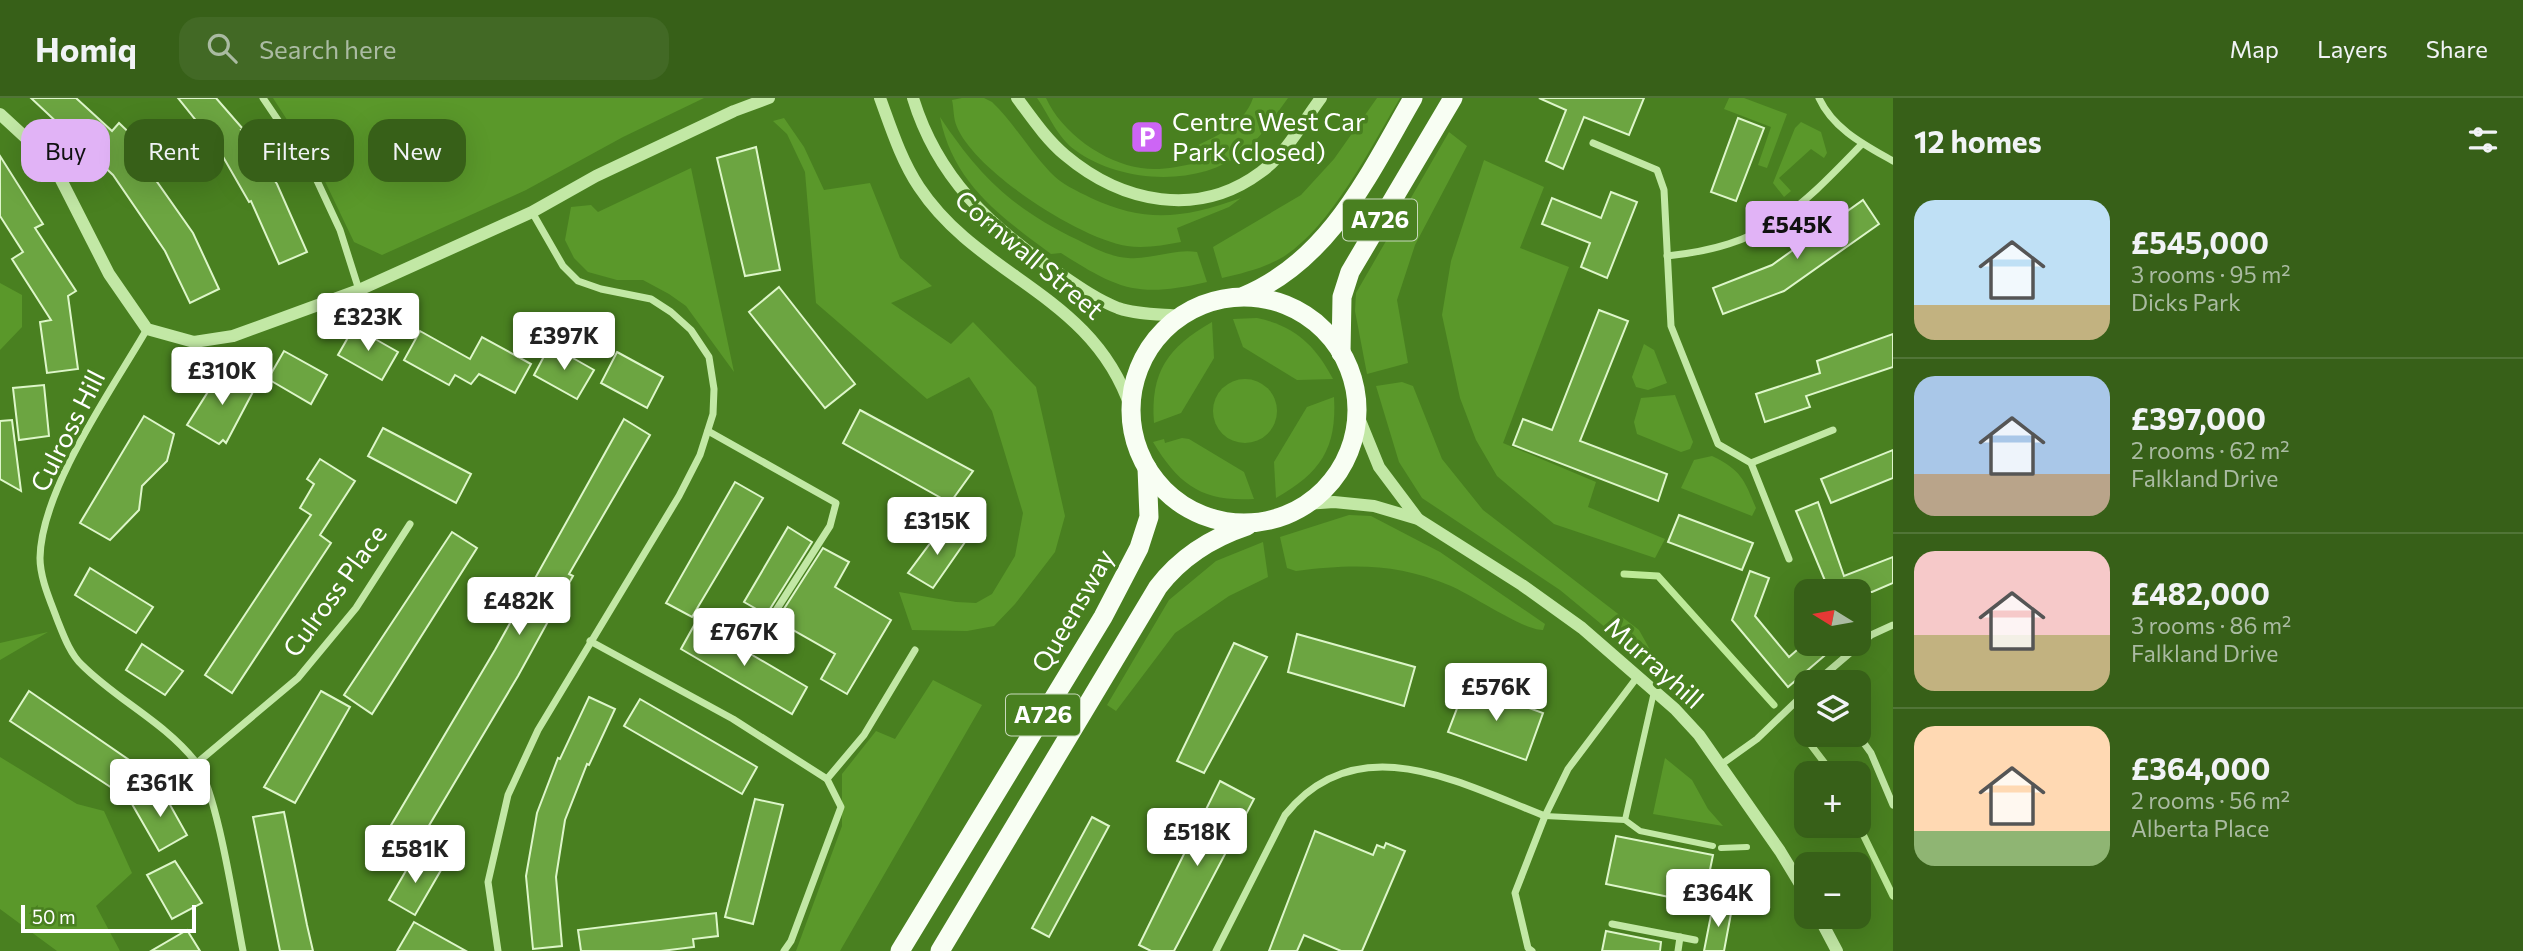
<!DOCTYPE html>
<meta charset="utf-8">
<style>
:root{--surface:#376018;--page:#426925;--text:#f1f3f6;--muted:#aabba2;--line:#517537;--accent:#e1b3f6}
body{margin:0;font-family:Commissioner,sans-serif;background:var(--page);color:var(--text);height:100vh;display:flex;flex-direction:column;font-size:26px;white-space:nowrap}
*{box-sizing:border-box;margin:0}
p{font-size:23px;color:var(--muted)}
.icon{flex:none;width:38px;height:38px;fill:none;stroke:currentColor;stroke-width:2;stroke-linecap:round;stroke-linejoin:round}
.map{position:relative;flex:1;overflow:hidden}
.side{display:flex;flex-direction:column;background:var(--surface);width:630px}
.side>*{flex:none}
.hud{position:absolute;left:21px;top:21px;width:665px;height:63px;display:flex;gap:14px}
.needle{width:46px;rotate:281deg}
.fabs{position:absolute;left:1794px;top:481px;display:grid;gap:14px}
.fabs a{display:grid;place-items:center;width:77px;height:77px;border-radius:14px;background:var(--surface);box-shadow:0 7px 28px #0002;font-size:35px}
.scale{position:absolute;left:21px;bottom:18px;width:175px;box-sizing:border-box;padding-left:7px;border:4px solid #fff;border-top:0;font-size:19px;line-height:24px;white-space:nowrap;color:#fff;-webkit-text-stroke:5px #498020;paint-order:stroke}
.price{position:absolute;translate:-50% -60px;padding:0 16px;border-radius:7px;background:#fff;color:#222;font-size:23px;line-height:46px;filter:drop-shadow(0 2px 4px #0008)}
.price::after{content:'';position:absolute;left:50%;top:42px;width:21px;height:16px;margin-left:-10px;background:inherit;clip-path:polygon(0 0,100% 0,50% 100%)}
.price.on{background:var(--accent);color:#111}
ul{padding:0;list-style:none}
li{display:flex;align-items:center;gap:21px;height:175px;padding:0 21px}
li+li{border-top:2px solid var(--line)}
li span{display:grid;place-items:center;flex:none;width:196px;height:140px;border-radius:21px;color:#555}
li>.icon{margin-inline-start:auto}
span .icon{width:84px;height:84px;fill:#fffc;stroke-width:1}
li b{font-size:30px}
h2{display:flex;justify-content:space-between;align-items:center;height:84px;padding:0 21px;font-size:30px}
.chip{padding:0 24px;border-radius:21px;background:var(--surface);box-shadow:0 7px 28px #0002;font-size:24px;line-height:63px}
.chip.on{background:var(--accent);color:#111}
header{display:flex;align-items:center;gap:42px;box-sizing:border-box;height:98px;padding:0 35px;background:var(--surface);border-bottom:2px solid var(--line)}
header strong{font-size:33px}
nav{display:flex;gap:38px;margin-inline-start:auto;font-size:24px}
.search{width:490px;height:63px;background:var(--page);display:flex;align-items:center;gap:18px;box-sizing:border-box;padding:0 24px;border-radius:21px;color:var(--muted);font-size:26px}
main{display:flex;flex:1;min-height:0}
.map>svg:first-child{display:block}
.green{fill:#5a982a}
.lines{fill:none;stroke-linecap:round;stroke-linejoin:round}
.stream{stroke:#bde998;stroke-width:7}
.building{fill:#6ca541;stroke:#ddf6c9;stroke-width:2}
.pedestrian{stroke:#c2e8a5;stroke-width:6}
.minor{stroke:#c2e8a5;stroke-width:7}
.tertiary{stroke:#c2e8a5;stroke-width:12}
.trunk{stroke:#f8fef3;stroke-width:19}
.labels{text-anchor:middle;stroke-width:7;stroke-linejoin:round;paint-order:stroke}
.shield{fill:#498020;stroke:#c8d9bc;stroke-width:2}
.shield-label{font-size:24px;font-weight:bold;fill:#fff}
.poi-label{font-size:26px;fill:#fff;stroke:#498020;text-anchor:start}
.street-label{font-size:26px;fill:#fff;stroke:#498020}
</style>
<header>
<strong>Homiq</strong>
<div class="search"><svg class="icon" aria-label="search" viewBox="0 0 24 24"><circle cx="10" cy="10" r="6"/><path d="M15 15l6 6"/></svg>Search here</div>
<nav><a>Map</a><a>Layers</a><a>Share</a></nav>
</header>
<main>
<div class="map">
<svg width="1893" height="853" viewBox="0 0 1893 853">
<rect width="100%" height="100%" fill="#498020"/>
<!-- green -->
<g class="green">
<path d="M273 0H704L623 39 526 92 382 157 354 144 320 73Z"/>
<path d="M962 0H984L992 4C1014 25 1029 52 1050 74 1061 86 1077 93 1091 100 1147 126 1184 120 1241 100L1229 109 1177 130 1181 144C1163 147 1145 151 1127 148 1079 140 976 74 957 29 953 21 954 10 952 2Z"/>
<path d="M1037 0H1046C1061 34 1104 65 1141 70 1159 73 1177 69 1196 65L1192 50C1215 39 1244 27 1253 0H1288C1274 19 1262 39 1243 54 1198 90 1120 85 1075 52 1057 39 1049 17 1037 0Z"/>
<path d="M1377 0H1400C1371 49 1331 129 1283 159 1264 170 1243 175 1222 180L1213 149 1301 97 1334 61Z"/>
<path d="M1729 0H1744L1787 16 1767 70 1758 67 1771 29 1724 11Z"/>
<path d="M940 19C979 78 1013 111 1078 142 1093 150 1111 159 1128 160 1151 162 1175 150 1197 154L1207 184C1138 200 1119 192 1061 155L1051 156C1000 118 953 85 940 19Z"/>
<path d="M784 20 804 49 824 92 870 85 900 160 932 188 891 205 951 246 973 224 1036 289 1065 418 1055 454 1015 506 994 528 967 533 912 532 899 494 956 504 976 505 992 496 1015 458 1023 415 992 313 969 279 927 301 816 205 805 74 787 36 773 23Z"/>
<path d="M1801 24 1821 34 1827 55 1824 60 1811 51 1779 80 1791 93 1784 99 1773 85 1795 30Z"/>
<path d="M1449 34 1467 48 1415 147 1397 202 1408 265 1367 276 1355 213 1356 195Z"/>
<path d="M1484 62 1544 89 1520 150 1569 169 1503 345 1596 384 1588 409 1665 441 1655 460 1554 426 1497 378 1476 342 1460 300 1442 217 1451 163Z"/>
<path d="M691 70 734 274 686 208 669 196 643 182H617L588 174 574 160 565 142 571 109 591 107 598 114Z"/>
<path d="M0 185 22 197V229L0 252Z"/>
<path d="M1257 220C1295 228 1315 247 1333 281L1297 282 1243 249 1233 221Z"/>
<path d="M1212 224 1214 260 1181 315 1154 325C1150 274 1168 249 1212 224Z"/>
<path d="M1644 246 1654 252 1667 285 1648 292 1636 289 1632 279Z"/>
<circle cx="1245" cy="313" r="32"/>
<path d="M1402 284 1413 288 1442 361 1483 412 1639 532 1653 557 1649 563H1646L1560 492 1422 400 1399 364 1376 288Z"/>
<path d="M1675 297 1693 344 1690 351 1681 354 1637 336 1634 324 1641 300Z"/>
<path d="M1334 299C1337 351 1320 375 1276 400L1274 364 1307 309Z"/>
<path d="M1182 340 1189 341 1244 374 1254 401C1202 404 1179 387 1153 344L1164 341 1165 345Z"/>
<path d="M1712 358C1741 372 1744 381 1756 410L1752 418 1681 390 1694 362Z"/>
<path d="M1349 417 1371 418 1440 454 1545 526 1543 532C1525 533 1472 497 1451 488 1396 465 1354 466 1296 473L1287 470 1280 439Z"/>
<path d="M1263 444 1268 479 1229 498 1175 535 1116 613 1107 607 1169 502 1216 463Z"/>
<path d="M48 534 0 562V545Z"/>
<path d="M933 582 982 607 840 853H796L842 728V676L876 633 895 641Z"/>
<path d="M0 659 77 706 104 713 132 775 96 808 120 853H57L0 811Z"/>
<path d="M1665 660 1692 682 1708 711 1723 728 1653 716Z"/>
</g>
<g class="lines">
<!-- stream -->
<g class="stream">
<path d="M1624 476 1658 478 1774 607"/>
<path d="M1801 634 1833 676"/>
<path d="M1858 726 1893 798"/>
</g>
</g>
<!-- building -->
<g class="building">
<path d="M31 0H76L112 33 119 25 140 45 134 51 193 135 219 191 190 205 165 153 113 77Z"/>
<path d="M178 0H216L243 31 241 32 277 86 307 154 279 166 251 103 249 104 218 50 213 54 201 38 206 35Z"/>
<path d="M1539 0H1644L1629 37 1584 19 1563 71 1546 63 1566 12Z"/>
<path d="M1738 20 1764 30 1736 103 1711 94Z"/>
<path d="M756 49 780 172 745 178 717 60Z"/>
<path d="M0 58 43 126 35 130 76 193 68 198 78 271 47 275 40 224 51 222 12 161 23 154 0 118Z"/>
<path d="M1611 94 1637 104 1607 180 1581 169 1590 145 1542 126 1552 100 1601 120Z"/>
<path d="M1863 102 1879 126 1784 193 1723 216 1713 190 1772 167Z"/>
<path d="M779 189 855 286 825 310 749 214Z"/>
<path d="M1599 212 1628 223 1580 343 1667 376 1658 403 1513 347 1523 321 1552 332Z"/>
<path d="M354 229 398 254 382 282 338 257Z"/>
<path d="M420 233 470 261 482 239 531 266 515 295 479 276 471 286 455 277 449 287 404 262Z"/>
<path d="M1893 236V269L1806 298 1810 309 1765 324 1756 296 1820 275 1817 263Z"/>
<path d="M550 247 594 272 577 301 534 277Z"/>
<path d="M284 253 327 277 311 306 268 281Z"/>
<path d="M617 254 663 279 647 310 601 285Z"/>
<path d="M223 270 255 290 226 345 223 342 219 346 187 327Z"/>
<path d="M44 287 49 338 19 342 13 290Z"/>
<path d="M860 312 973 373 950 405 843 345Z"/>
<path d="M144 318 174 336 167 363 142 388 139 412 110 442 80 425Z"/>
<path d="M624 321 650 337 569 476 573 478 518 578 418 746 390 729 495 552Z"/>
<path d="M12 322 21 393 0 381V323Z"/>
<path d="M383 330 471 376 456 405 368 358Z"/>
<path d="M1893 352V380L1831 405 1821 381Z"/>
<path d="M320 361 355 383 320 437 331 445 232 595 205 577 311 417 300 410 314 386 307 381Z"/>
<path d="M735 384 763 400 692 519 666 505Z"/>
<path d="M1818 404 1844 478 1893 459V485L1872 494H1808L1826 485 1796 413Z"/>
<path d="M1679 417 1753 445 1742 472 1668 444Z"/>
<path d="M943 428 965 444 933 490 908 475Z"/>
<path d="M788 429 812 444 770 511 771 519 780 517 823 450 849 464 835 489 891 522 847 596 821 581 835 556 744 504Z"/>
<path d="M452 434 477 450 372 616 344 597Z"/>
<path d="M90 470 153 509 136 535 75 497Z"/>
<path d="M1750 473 1769 480 1755 518 1789 559 1804 546H1838L1788 589 1732 522Z"/>
<path d="M696 524 807 589 792 616 681 551Z"/>
<path d="M1297 536 1415 569 1404 608 1288 574Z"/>
<path d="M1234 545 1267 559 1204 675 1177 663Z"/>
<path d="M142 546 183 573 165 597 126 572Z"/>
<path d="M1466 587 1543 615 1526 662 1448 634Z"/>
<path d="M29 593 135 666 115 692 10 623Z"/>
<path d="M321 593 350 609 295 705 264 689Z"/>
<path d="M589 599 615 611 589 667 587 666 565 722 556 779 562 848 533 851 526 778 537 715 558 660 560 661Z"/>
<path d="M640 601 757 669 742 696 624 628Z"/>
<path d="M1220 683 1254 701 1174 853H1151L1139 847Z"/>
<path d="M160 689 187 737 159 753 132 706Z"/>
<path d="M755 701 783 707 753 826 725 819Z"/>
<path d="M284 714 307 827 313 853H280L275 828 253 719Z"/>
<path d="M1092 719 1109 728 1049 839 1032 830Z"/>
<path d="M1315 733 1373 757 1377 747 1384 750 1386 745 1405 753 1362 853H1341L1304 837 1297 853H1269Z"/>
<path d="M1616 738 1713 757 1703 806 1606 786Z"/>
<path d="M415 757 441 772 415 817 389 802Z"/>
<path d="M175 763 202 805 172 821 147 777Z"/>
<path d="M1713 807 1732 810 1724 853H1704Z"/>
<path d="M716 815 718 838 693 841 694 849 661 853H581L578 832Z"/>
<path d="M414 824 466 853H397Z"/>
<path d="M187 832 200 853H151Z"/>
<path d="M1606 833 1661 844 1660 853H1602Z"/>
</g>
<g class="lines">
<!-- pedestrian -->
<g class="pedestrian">
<path d="M1545 718 1625 722 1640 733 1713 748"/>
<path d="M1625 722 1654 594"/>
<path d="M1721 750 1747 749"/>
</g>
<!-- minor -->
<g class="minor">
<path d="M263 0 313 74 340 132 359 192"/>
<path d="M1819 0C1833 31 1865 47 1893 63"/>
<path d="M1593 45 1657 72 1664 92 1671 228 1718 346 1751 365 1789 461"/>
<path d="M1667 158C1764 148 1797 113 1862 46"/>
<path d="M147 231C113 290 41 391 40 460 40 480 50 502 57 521 63 536 70 556 82 567 117 602 164 624 195 663 217 691 235 813 243 853"/>
<path d="M708 333 836 405 830 428 775 514"/>
<path d="M1751 365 1833 332"/>
<path d="M590 543 733 621 827 681 841 709 791 843 784 853"/>
<path d="M1816 584 1871 537 1893 527"/>
<path d="M1858 637 1871 655 1893 707"/>
<path d="M197 665 298 580 356 510 410 426"/>
<path d="M1719 668 1757 641 1806 594"/>
<path d="M827 681 864 637 915 552"/>
<path d="M1612 826 1695 842"/>
<path d="M498 853 488 784 508 697 538 632 679 398 700 357 713 316 714 291 709 259 691 232 671 214 651 201 601 191 578 183 563 168 532 114"/>
<path d="M1216 853 1285 717C1357 627 1460 685 1545 718"/>
<path d="M1532 853 1528 850 1515 795 1545 718 1568 671 1638 578"/>
<path d="M1678 853 1680 839"/>
</g>
<!-- tertiary -->
<g class="tertiary">
<path d="M880 0C891 30 901 62 919 89 980 181 1093 196 1131 311"/>
<path d="M913 0C937 79 990 129 1057 174 1076 187 1097 202 1118 210 1138 217 1161 216 1182 218"/>
<path d="M1017 0C1032 20 1046 41 1065 57 1122 105 1198 121 1261 74 1286 56 1303 24 1321 0"/>
<path d="M0 16 52 64 109 176 147 231 194 244 233 238 359 192 532 114 596 78 734 13 769 0"/>
<path d="M1357 315 1379 369 1418 421"/>
<path d="M1306 406 1334 404 1374 408 1418 421 1522 487 1582 530 1675 611 1699 637 1780 753 1806 796"/>
<path d="M1819 819 1837 853"/>
</g>
<!-- trunk -->
<g class="trunk">
<path d="M1244 198C1330 162 1369 76 1413 0"/>
<circle cx="1244" cy="312" r="113"/>
<path d="M1341 255 1342 199 1350 174 1453 0"/>
<path d="M900 853 1103 519 1139 450 1149 419 1147 370"/>
<path d="M940 853 1158 489C1181 459 1211 440 1247 428"/>
</g>
</g>
<!-- icons -->
<defs>
<symbol id="parking-square" viewBox="-11 -11 22 22"><rect x="-9" y="-9" width="18" height="18" rx="4" fill="#cd65f5" stroke="#498020"/><path d="M-3.5-5.5H1a3.5 3.5 0 0 1 0 7H-1V5.5H-3.5ZM-1-3.4V-.6H.8a1.4 1.4 0 0 0 0-2.8Z" fill="#fff"/></symbol>
</defs>
<g fill-rule="evenodd">
<use href="#parking-square" x="1128" y="20" width="38" height="38"/>
</g>
<g class="labels">
<!-- shield labels -->
<g class="shield">
<rect x="1343" y="101.5" width="74" height="41" rx="5"/>
<rect x="1006" y="596.5" width="74" height="41" rx="5"/>
</g>
<g class="shield-label">
<text x="1380" y="130">A726</text>
<text x="1043" y="625">A726</text>
</g>
<!-- poi labels -->
<g class="poi-label">
<text x="1172" y="33">Centre West Car<tspan x="1172" dy="30">Park (closed)</tspan></text>
</g>
<!-- street labels -->
<g class="street-label">
<text transform="translate(1029 157) rotate(40)" y="9">Cornwall Street</text>
<text transform="translate(68 333) rotate(-63)" y="9">Culross Hill</text>
<text transform="translate(335 493) rotate(-54)" y="9">Culross Place</text>
<text transform="translate(1073 513) rotate(-60)" y="9">Queensway</text>
<text transform="translate(1654 565) rotate(42)" y="9">Murrayhill</text>
</g>
</g>
</svg>
<div class="fabs">
<a><svg class="needle" viewBox="-14 -14 28 28"><path d="M0-13l5 13h-10z" fill="#e53935"/><path d="M0 13l5-13h-10z" fill="#aabba2"/></svg></a>
<a><svg class="icon" aria-label="layers" viewBox="0 0 24 24"><path d="M12 4l9 5-9 5-9-5zM3 14l9 5 9-5"/></svg></a>
<a>+</a>
<a>−</a>
</div>
<div class="scale">50 m</div>
<b class="price on" style="left:1797px;top:163px">£545K</b>
<b class="price" style="left:368px;top:255px">£323K</b>
<b class="price" style="left:564px;top:274px">£397K</b>
<b class="price" style="left:222px;top:309px">£310K</b>
<b class="price" style="left:937px;top:459px">£315K</b>
<b class="price" style="left:519px;top:539px">£482K</b>
<b class="price" style="left:744px;top:570px">£767K</b>
<b class="price" style="left:1496px;top:625px">£576K</b>
<b class="price" style="left:160px;top:721px">£361K</b>
<b class="price" style="left:1197px;top:770px">£518K</b>
<b class="price" style="left:415px;top:787px">£581K</b>
<b class="price" style="left:1718px;top:831px">£364K</b>
<div class="hud">
<a class="chip on">Buy</a>
<a class="chip">Rent</a>
<a class="chip">Filters</a>
<a class="chip">New</a>
</div>
</div>
<section class="side">
<h2>12 homes<svg class="icon" aria-label="filters" viewBox="0 0 24 24"><path d="M4 7h16M4 17h16"/><circle cx="9" cy="7" r="2"/><circle cx="15" cy="17" r="2"/></svg></h2>
<ul>
<li><span style="background:linear-gradient(#bfe0f5 75%,#c2b280 0)"><svg class="icon" aria-label="home" viewBox="0 0 24 24"><path d="M3 11l9-7 9 7M6 9v11h12V9"/></svg></span><div><b>£545,000</b><p>3 rooms · 95 m²</p><p>Dicks Park</p></div></li>
<li><span style="background:linear-gradient(#a9c7e8 70%,#b9a48a 0)"><svg class="icon" aria-label="home" viewBox="0 0 24 24"><path d="M3 11l9-7 9 7M6 9v11h12V9"/></svg></span><div><b>£397,000</b><p>2 rooms · 62 m²</p><p>Falkland Drive</p></div></li>
<li><span style="background:linear-gradient(#f6c9c9 60%,#c2b280 0)"><svg class="icon" aria-label="home" viewBox="0 0 24 24"><path d="M3 11l9-7 9 7M6 9v11h12V9"/></svg></span><div><b>£482,000</b><p>3 rooms · 86 m²</p><p>Falkland Drive</p></div></li>
<li><span style="background:linear-gradient(#ffd9b3 75%,#8fb573 0)"><svg class="icon" aria-label="home" viewBox="0 0 24 24"><path d="M3 11l9-7 9 7M6 9v11h12V9"/></svg></span><div><b>£364,000</b><p>2 rooms · 56 m²</p><p>Alberta Place</p></div></li>
</ul>
</section>
</main>
